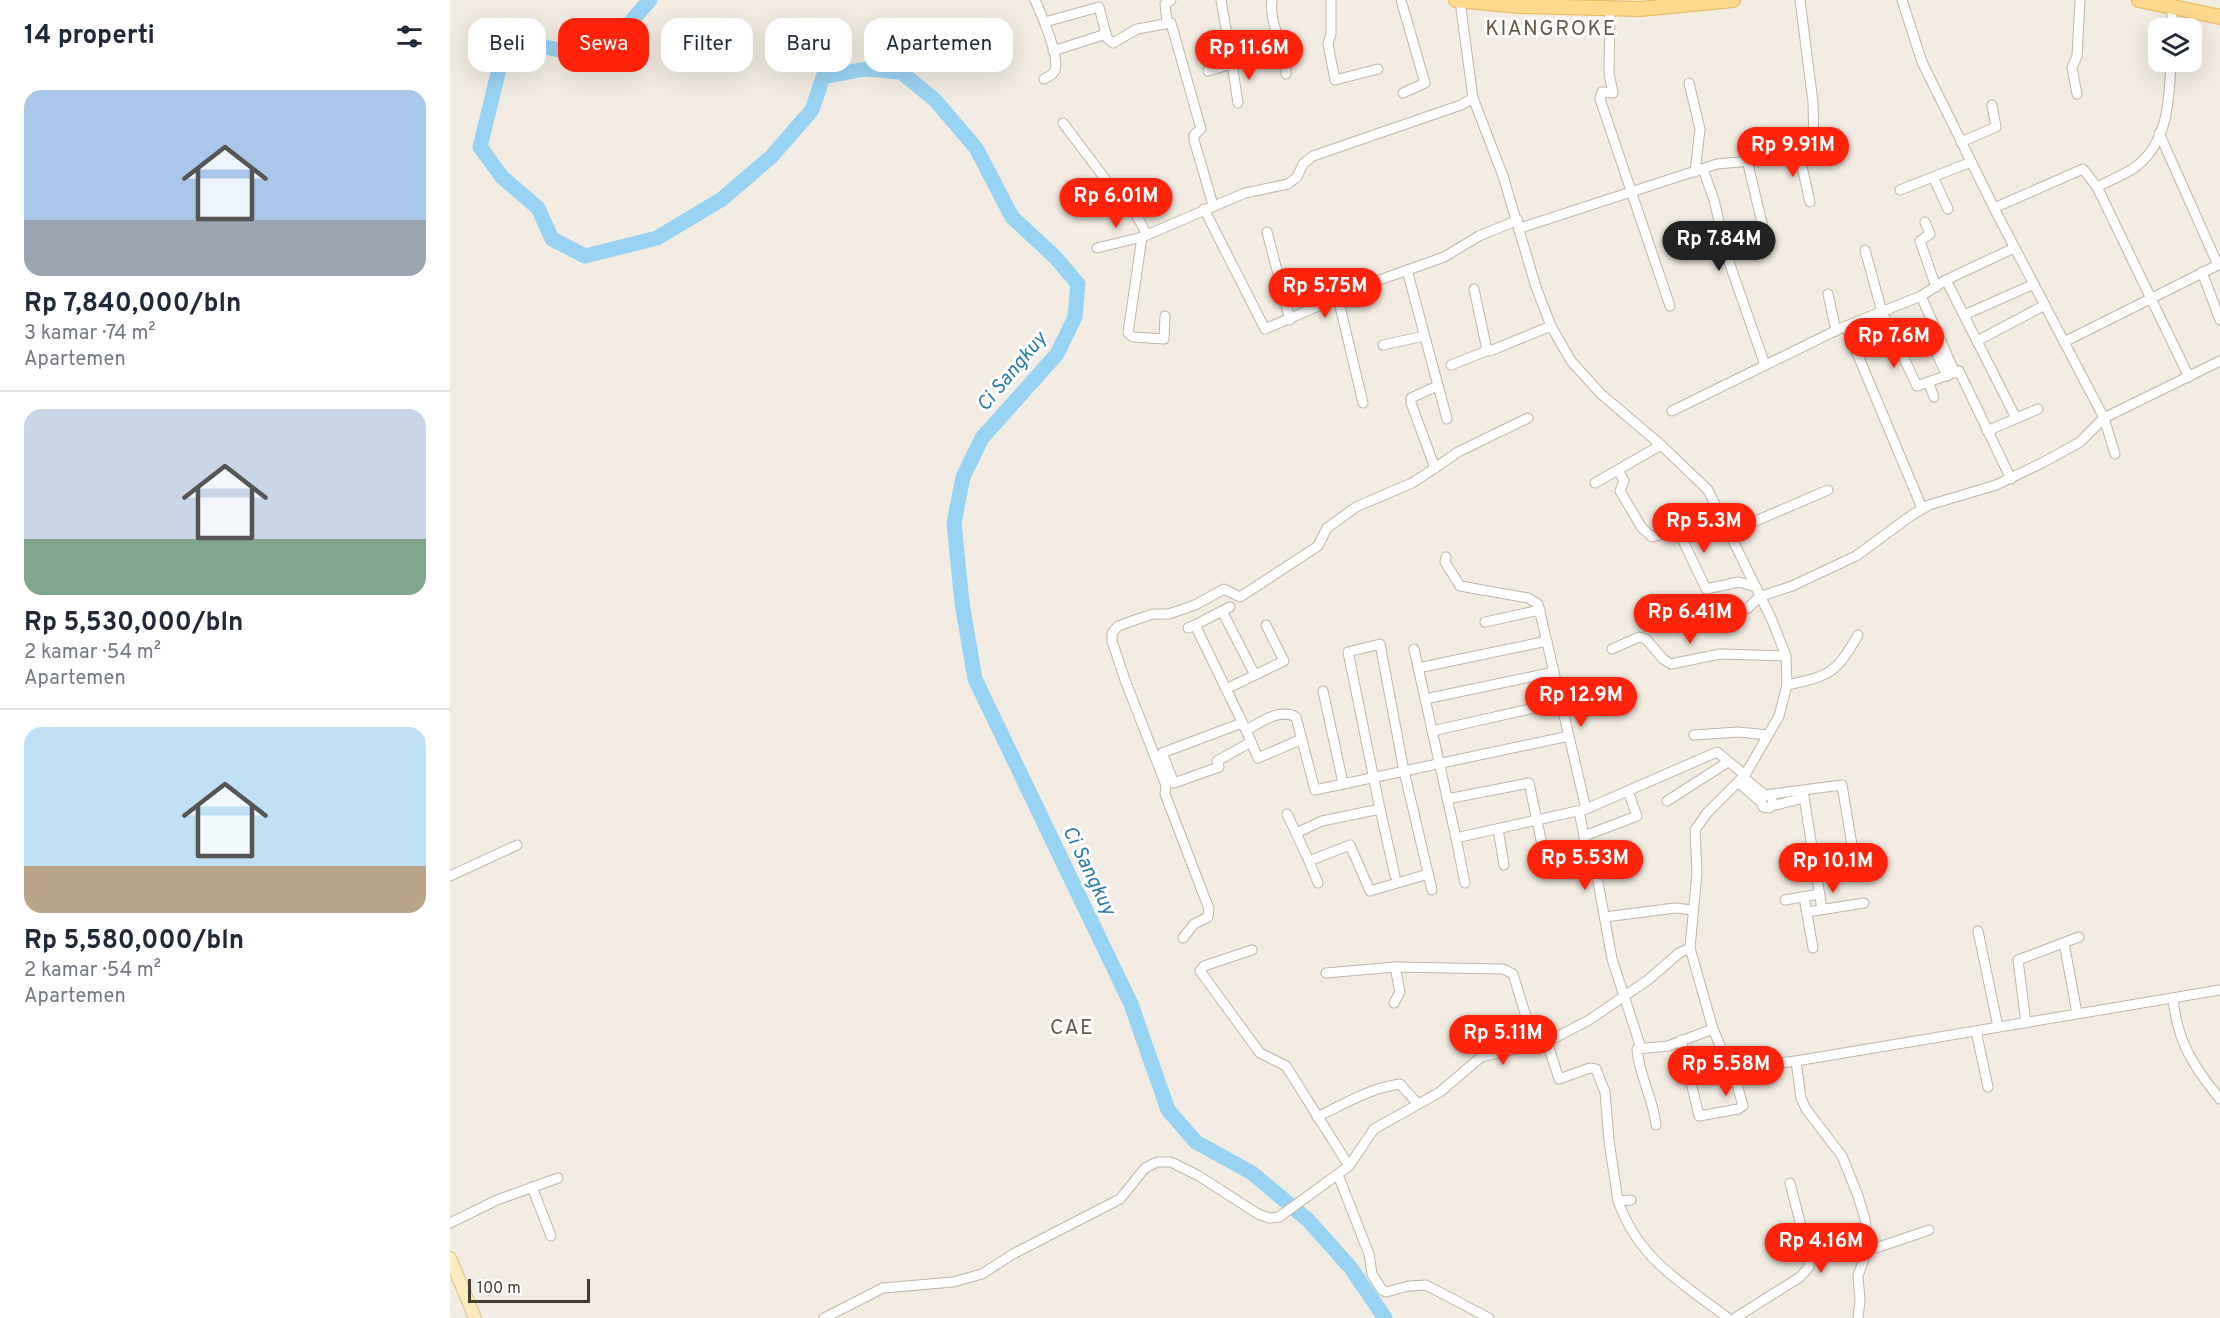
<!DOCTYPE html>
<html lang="id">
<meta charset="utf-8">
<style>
:root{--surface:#fff;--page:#f2f2f3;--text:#1f2937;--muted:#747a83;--line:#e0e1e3;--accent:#ff230b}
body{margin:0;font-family:Overpass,sans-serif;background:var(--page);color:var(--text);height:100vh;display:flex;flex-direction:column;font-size:22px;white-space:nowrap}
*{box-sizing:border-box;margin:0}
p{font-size:20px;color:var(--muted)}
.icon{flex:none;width:33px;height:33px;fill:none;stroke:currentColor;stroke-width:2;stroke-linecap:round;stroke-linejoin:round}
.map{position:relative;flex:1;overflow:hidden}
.sheet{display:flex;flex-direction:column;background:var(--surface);width:450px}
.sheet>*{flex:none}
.guide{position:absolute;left:18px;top:18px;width:570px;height:54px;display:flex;gap:12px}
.buttons{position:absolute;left:1698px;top:18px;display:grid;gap:12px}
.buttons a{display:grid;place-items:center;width:54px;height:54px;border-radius:12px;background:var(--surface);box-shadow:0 6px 24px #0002;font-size:30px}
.scale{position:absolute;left:18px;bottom:15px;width:122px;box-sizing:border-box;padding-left:6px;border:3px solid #433c32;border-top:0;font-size:16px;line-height:21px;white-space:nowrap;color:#433c32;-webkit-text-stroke:4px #fff;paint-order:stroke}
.price{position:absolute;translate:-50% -51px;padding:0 14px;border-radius:21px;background:var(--accent);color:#fff;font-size:20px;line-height:39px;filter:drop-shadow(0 2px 3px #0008)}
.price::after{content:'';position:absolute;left:50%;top:36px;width:18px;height:14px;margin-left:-9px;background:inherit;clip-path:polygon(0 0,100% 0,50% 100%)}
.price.active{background:#222;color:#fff}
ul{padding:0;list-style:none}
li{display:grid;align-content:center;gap:12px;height:318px;padding:0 24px}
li+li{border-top:2px solid var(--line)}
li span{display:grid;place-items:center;height:186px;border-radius:18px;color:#555}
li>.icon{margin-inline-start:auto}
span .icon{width:108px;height:108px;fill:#fffc;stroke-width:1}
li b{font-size:26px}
h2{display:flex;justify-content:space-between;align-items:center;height:72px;padding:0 24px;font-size:26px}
.tag{padding:0 21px;border-radius:18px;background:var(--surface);box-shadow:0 6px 24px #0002;font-size:21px;line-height:54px}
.tag.active{background:var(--accent);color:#fff}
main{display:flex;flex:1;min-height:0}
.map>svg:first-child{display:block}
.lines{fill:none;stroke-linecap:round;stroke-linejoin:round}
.river{stroke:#99d3f3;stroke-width:15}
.street-casing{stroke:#c0b6a7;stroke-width:11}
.secondary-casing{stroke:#d8c190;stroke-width:14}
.primary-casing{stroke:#e9b659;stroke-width:16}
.street{stroke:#fff;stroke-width:9}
.secondary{stroke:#ffecbe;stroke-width:12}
.primary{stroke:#ffd98d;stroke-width:14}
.labels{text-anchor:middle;stroke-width:6;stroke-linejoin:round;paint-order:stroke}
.water-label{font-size:20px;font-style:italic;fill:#267aab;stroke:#fff}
.quarter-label{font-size:21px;letter-spacing:1.5px;fill:#675949;stroke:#fff}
</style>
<main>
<section class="sheet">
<h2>14 properti<svg class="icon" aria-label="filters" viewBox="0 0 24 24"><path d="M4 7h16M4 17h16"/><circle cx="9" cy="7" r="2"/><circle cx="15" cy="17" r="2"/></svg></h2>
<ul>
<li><span style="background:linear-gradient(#a9c7e8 70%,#9aa5b1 0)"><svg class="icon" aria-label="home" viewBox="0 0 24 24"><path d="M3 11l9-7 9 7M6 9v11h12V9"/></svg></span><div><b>Rp 7,840,000/bln</b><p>3 kamar · 74 m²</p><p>Apartemen</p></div></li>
<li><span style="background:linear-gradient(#c9d6e8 70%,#7fa58c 0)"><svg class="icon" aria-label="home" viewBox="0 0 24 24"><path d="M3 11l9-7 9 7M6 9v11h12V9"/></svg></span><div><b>Rp 5,530,000/bln</b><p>2 kamar · 54 m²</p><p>Apartemen</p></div></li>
<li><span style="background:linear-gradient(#bfe0f5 75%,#b9a48a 0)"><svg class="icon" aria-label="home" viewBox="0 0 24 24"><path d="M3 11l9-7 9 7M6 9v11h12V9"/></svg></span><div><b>Rp 5,580,000/bln</b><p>2 kamar · 54 m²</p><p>Apartemen</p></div></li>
</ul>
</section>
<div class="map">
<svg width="1770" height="1318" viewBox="0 0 1770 1318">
<rect width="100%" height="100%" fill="#f2ece2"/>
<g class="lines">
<!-- river -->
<path class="river" d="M200 0 169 35 122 53 91 46 67 49 50 65 30 147 52 177 88 208 102 239 135 256 207 238 272 199 321 157 362 110 373 77 415 69 451 72 485 100 526 148 562 217 605 257 628 284 625 317 607 354 532 438 513 477 504 523 512 603 525 679 681 1004 718 1110 746 1142 802 1173 858 1220 900 1267 935 1318"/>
<defs>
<g id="street">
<path d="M585 0C591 14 610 56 605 70 603 75 598 77 594 79"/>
<path d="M822 0C818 21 836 50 836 74"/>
<path d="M881 0V34L878 44 885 80 928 69"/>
<path d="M951 0 975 83 953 93"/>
<path d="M1350 0 1363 102 1364 144 1387 141 1392 147"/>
<path d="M1452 0 1472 62 1546 212 1654 418 1665 454"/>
<path d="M1010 1 1023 98 1053 176 1086 287 1101 326 1121 361 1151 394 1211 445 1258 490 1321 618 1336 656 1337 685 1329 716 1295 775 1257 813 1245 830 1247 873 1240 948 1263 1029 1277 1062 1290 1068 1346 1061 1770 990"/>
<path d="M1160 8 1159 73 1163 93 1152 92 1150 99 1220 306"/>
<path d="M595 22 649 7 657 38 663 43 687 29 721 23 751 129 744 135V140L763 205"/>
<path d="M717 22 715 4 721 0"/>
<path d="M1722 28V7"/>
<path d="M603 51 656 34"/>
<path d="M1721 62C1719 98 1719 139 1688 165 1677 174 1660 180 1647 187L1739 377"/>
<path d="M782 64 788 103"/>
<path d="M758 71 782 64 771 0"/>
<path d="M1239 83 1250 129 1245 172"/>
<path d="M1627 94 1622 68 1627 56 1630 0"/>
<path d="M613 123 659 184 673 190 697 235"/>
<path d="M1709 133 1768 265"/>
<path d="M1511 142 1546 127 1542 105"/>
<path d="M1348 149 1360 202"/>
<path d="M1297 160 1316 240"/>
<path d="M1253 169 1264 200 1278 259 1315 365"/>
<path d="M1484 179 1498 209"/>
<path d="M1450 190 1521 162"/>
<path d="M1544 208 1633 169 1647 187"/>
<path d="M754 209 815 329 924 282 994 257 1029 236 1068 220"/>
<path d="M1475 222 1480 234 1470 241 1486 287"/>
<path d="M1070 228 1267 164 1301 161 1364 144"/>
<path d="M817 232 840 320"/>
<path d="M692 237 678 333 683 337 714 339 715 316"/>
<path d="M647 248 692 237 795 193 838 184 847 177 853 164 863 156 1011 105 1023 98"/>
<path d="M1415 250 1432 312 1467 386 1509 371 1561 479"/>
<path d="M957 270 997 419"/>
<path d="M1752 272 1770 320"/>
<path d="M1496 280 1566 418"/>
<path d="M1024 289 1037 350 1040 351 1101 326"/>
<path d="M1378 294 1386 331"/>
<path d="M1471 296 1505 373"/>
<path d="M888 298 913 403"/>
<path d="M1514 315 1584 284"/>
<path d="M1396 327 1472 508"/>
<path d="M1480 339 1497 376"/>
<path d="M1527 341 1595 305"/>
<path d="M1614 342 1770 264"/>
<path d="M933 345 974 336"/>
<path d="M1001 365 1039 350"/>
<path d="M1479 384 1484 397"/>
<path d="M1222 411 1391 328 1471 296 1496 280 1564 248"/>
<path d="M1537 431 1588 409"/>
<path d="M985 468 1008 452 1078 418"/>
<path d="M1168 470 1174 481 1170 491 1192 528 1202 537 1228 530 1256 589 1289 582 1306 587"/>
<path d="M1145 483 1211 445"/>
<path d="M1228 530 1270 511"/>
<path d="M1280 532 1378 490"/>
<path d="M996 557 995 562 1010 586 1078 598 1088 604 1136 809 1267 752 1295 775"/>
<path d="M772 611 805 675 776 689"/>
<path d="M1257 619 1298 608 1309 597 1342 586 1406 556 1462 515 1479 505 1546 485 1592 463 1630 442 1654 418 1770 361"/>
<path d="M1035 622 1090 610"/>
<path d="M745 625 780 607"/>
<path d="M738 628 745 625 795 728"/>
<path d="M964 649 1006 838"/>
<path d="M1162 649 1189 637 1196 639 1213 659 1221 664 1270 654 1336 656"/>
<path d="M968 668 1097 641"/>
<path d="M805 675 834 661 816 625"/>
<path d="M1337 685C1379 676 1386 674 1408 635"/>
<path d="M873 691 893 783"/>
<path d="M975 699 1104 672"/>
<path d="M792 723 712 753 724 783 769 767 767 761 801 742"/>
<path d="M982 731 1111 702"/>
<path d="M1244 735 1288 732 1318 735"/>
<path d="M852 739 808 758 796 730C812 722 829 708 846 717L865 790 1119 736"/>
<path d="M1293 777 1315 795"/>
<path d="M1289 783 1311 802"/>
<path d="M1353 791 1372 909"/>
<path d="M1321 796 1323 804 1319 808 1313 807 1311 799 1315 795 1392 785 1405 863 1366 870"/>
<path d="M997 799 1079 783 1097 868"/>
<path d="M1217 801 1278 762"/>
<path d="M1321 806 1354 798"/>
<path d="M930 809 945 876"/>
<path d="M1129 811 1134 836"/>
<path d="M837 814 859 861"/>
<path d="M1048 829 1054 865"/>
<path d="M846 833 872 821 930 809 898 652 930 644 954 771 982 890"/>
<path d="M1135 852 1134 836 1187 816 1178 791"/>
<path d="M1144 860 1162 959 1191 1048"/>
<path d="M0 876 67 845"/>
<path d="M868 883 859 861 900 845 920 891 978 874"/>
<path d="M1015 883 1006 838 1136 809"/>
<path d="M1354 897 1363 948"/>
<path d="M1335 900 1370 894"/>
<path d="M1357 912 1414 903"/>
<path d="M1155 917 1225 908 1243 910"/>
<path d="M1528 931 1548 1027"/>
<path d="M733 938 744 924 758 917 759 909 715 794 716 785 675 680 662 641V633L668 626 685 620 703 614H719L745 605 774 589 790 597 868 546 877 528 906 507 962 483 985 468 961 403V398L987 386"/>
<path d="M1614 943 1627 1013"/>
<path d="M802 950 754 966 750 971 810 1053 836 1066 899 1166"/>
<path d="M876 973 945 967"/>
<path d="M1723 998C1727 1041 1743 1066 1770 1099"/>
<path d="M944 1003 950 992 945 967 1053 969 1063 974 1085 1046"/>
<path d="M1576 1023 1568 960 1629 937"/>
<path d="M1526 1031 1538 1087"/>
<path d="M1231 1040 1249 1116 1288 1109 1293 1106 1282 1066"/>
<path d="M1097 1042 1109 1079 1140 1068 1146 1069 1155 1092 1159 1141 1168 1201 1181 1200"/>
<path d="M1346 1061 1351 1098 1356 1109 1392 1156 1408 1196 1415 1219 1418 1247 1408 1276 1410 1300 1408 1318"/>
<path d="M867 1117C894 1104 920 1088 950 1084L968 1104"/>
<path d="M1206 1125C1203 1097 1189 1076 1187 1049L1218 1046 1263 1029"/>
<path d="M888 1175 919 1254 922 1274 932 1290 936 1292 959 1286 976 1285 1039 1318"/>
<path d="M82 1187 101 1236"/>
<path d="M1168 1201C1189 1260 1231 1282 1278 1318"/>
<path d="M0 1223 47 1200 108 1178"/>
<path d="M1418 1247 1426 1248 1479 1230"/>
<path d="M374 1318 433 1288 503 1282 532 1274 563 1254 670 1199 695 1168 707 1162H721L749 1176 808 1214 819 1218 829 1217 899 1166 924 1129 990 1092 1031 1057 1097 1042 1139 1020 1198 980 1229 953 1240 948"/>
<path d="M1285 1318 1350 1277 1359 1267V1257L1340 1183"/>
</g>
<path id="secondary" d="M0 1258 25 1318"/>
<g id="primary">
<path d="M1006 0 1070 6 1190 9 1283 0"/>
<path d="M1689 0 1770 17"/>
</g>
</defs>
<!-- street casing -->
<use href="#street" class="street-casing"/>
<!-- secondary casing -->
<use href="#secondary" class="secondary-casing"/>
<!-- primary casing -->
<use href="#primary" class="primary-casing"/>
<!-- street -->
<use href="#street" class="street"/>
<!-- secondary -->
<use href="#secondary" class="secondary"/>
<!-- primary -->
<use href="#primary" class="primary"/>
</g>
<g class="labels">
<!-- water labels -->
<g class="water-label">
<text transform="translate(561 371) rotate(-50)" y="7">Ci Sangkuy</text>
<text transform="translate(640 870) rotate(64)" y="7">Ci Sangkuy</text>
</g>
<!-- quarter labels -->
<g class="quarter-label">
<text x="1101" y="35">KIANGROKE</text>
<text x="622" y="1034">CAE</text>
</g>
</g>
</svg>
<div class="buttons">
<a><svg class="icon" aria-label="layers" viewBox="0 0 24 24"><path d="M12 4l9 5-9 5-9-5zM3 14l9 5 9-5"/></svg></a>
</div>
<div class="scale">100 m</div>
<b class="price" style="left:799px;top:81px">Rp 11.6M</b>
<b class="price" style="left:1343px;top:178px">Rp 9.91M</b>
<b class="price" style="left:666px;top:229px">Rp 6.01M</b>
<b class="price active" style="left:1269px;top:272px">Rp 7.84M</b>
<b class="price" style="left:875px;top:319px">Rp 5.75M</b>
<b class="price" style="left:1444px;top:369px">Rp 7.6M</b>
<b class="price" style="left:1254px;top:554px">Rp 5.3M</b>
<b class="price" style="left:1240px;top:645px">Rp 6.41M</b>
<b class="price" style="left:1131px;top:728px">Rp 12.9M</b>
<b class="price" style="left:1135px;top:891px">Rp 5.53M</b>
<b class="price" style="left:1383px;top:894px">Rp 10.1M</b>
<b class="price" style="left:1053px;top:1066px">Rp 5.11M</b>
<b class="price" style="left:1276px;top:1097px">Rp 5.58M</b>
<b class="price" style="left:1371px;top:1274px">Rp 4.16M</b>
<div class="guide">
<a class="tag">Beli</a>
<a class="tag active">Sewa</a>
<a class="tag">Filter</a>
<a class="tag">Baru</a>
<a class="tag">Apartemen</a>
</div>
</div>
</main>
